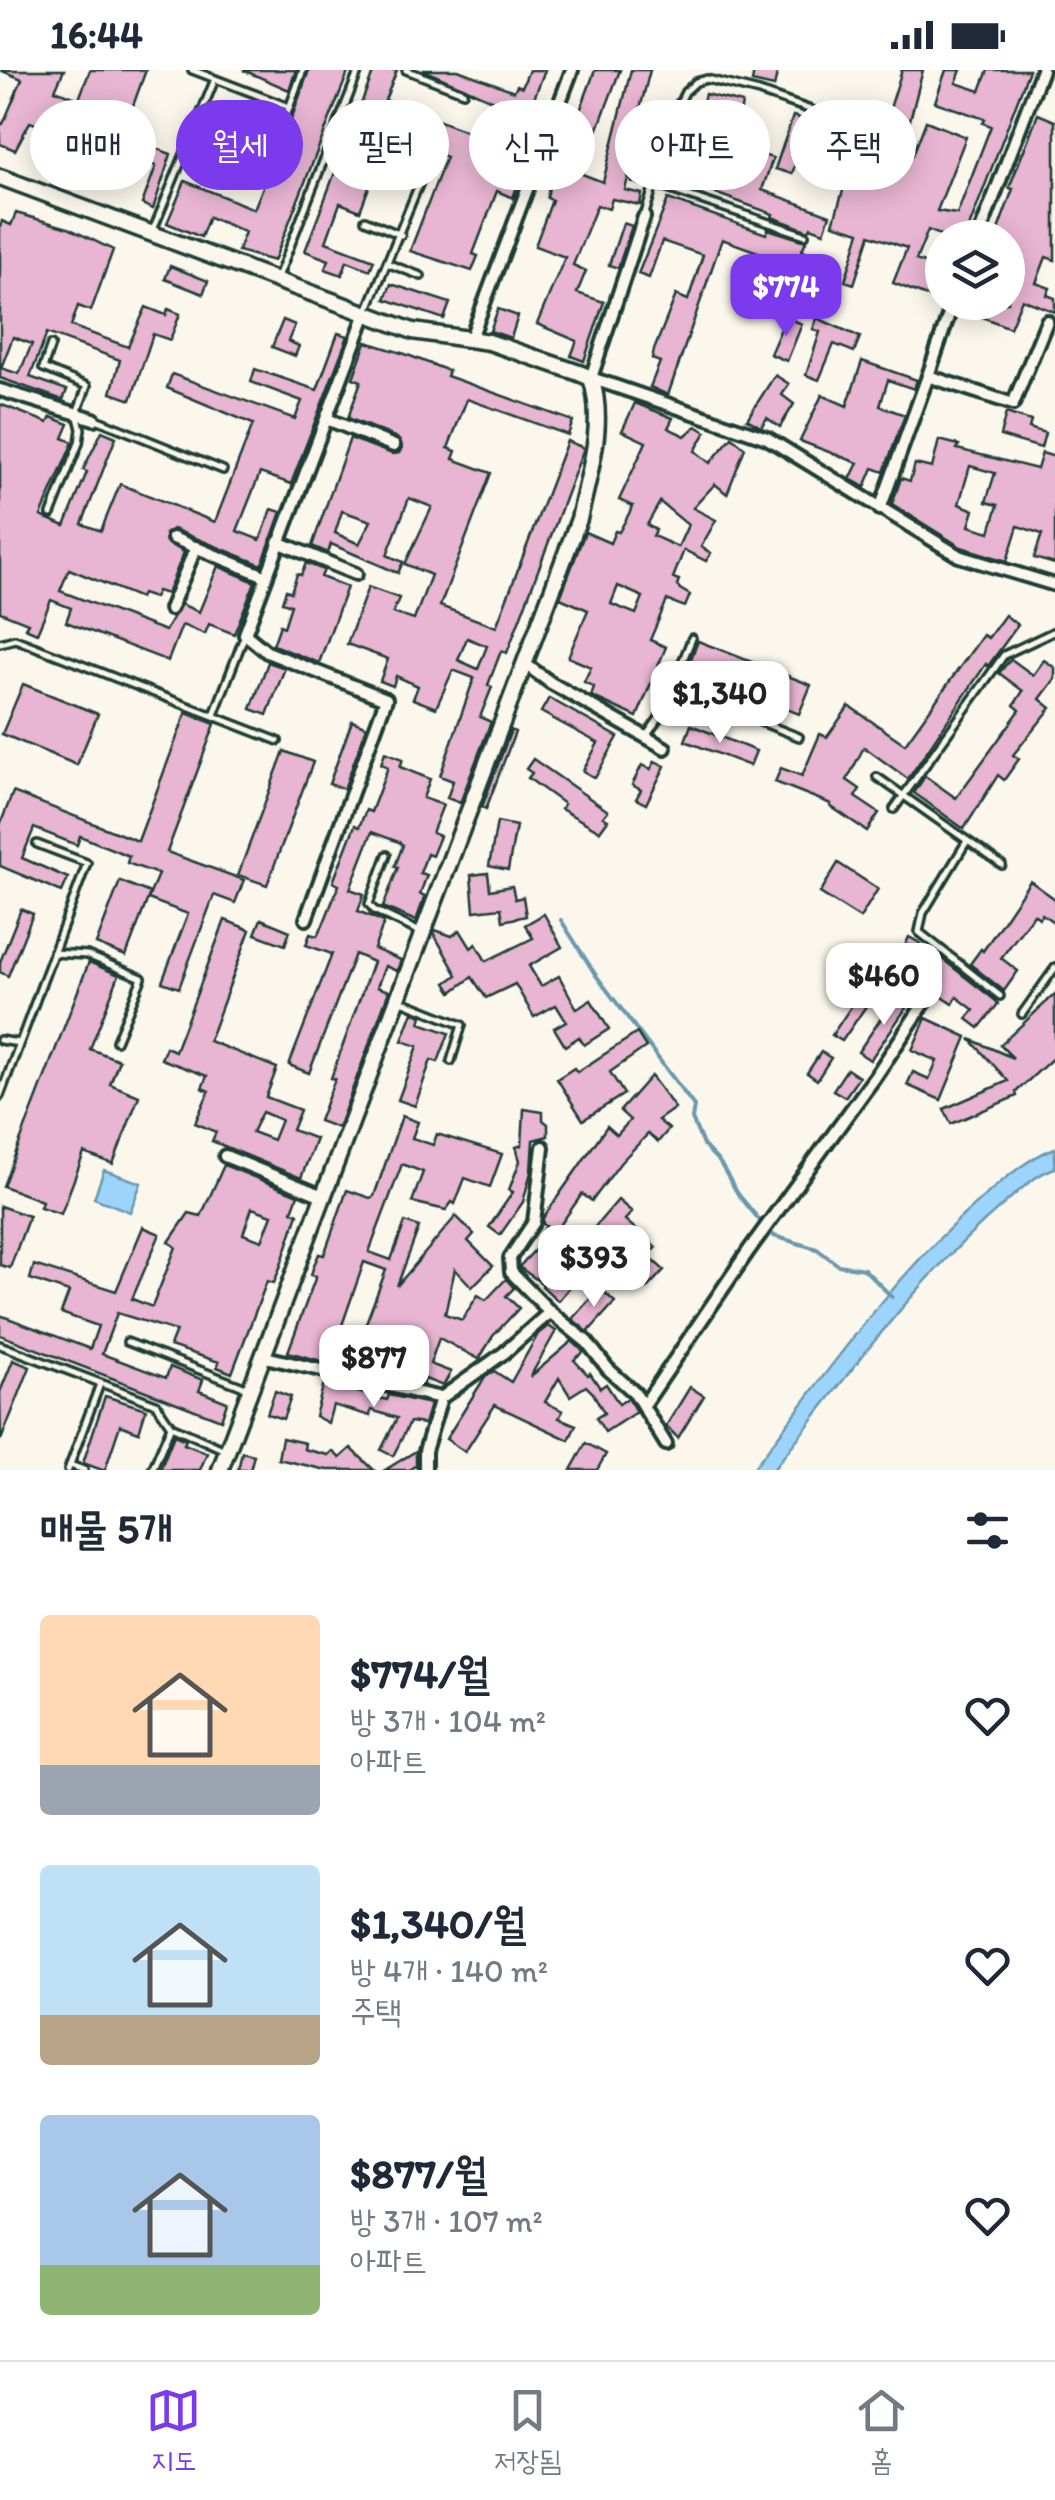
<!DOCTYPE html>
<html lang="ko">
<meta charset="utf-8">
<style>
:root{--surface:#fff;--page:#f2f2f3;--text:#1f2937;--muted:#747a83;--line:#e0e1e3;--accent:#7c3aed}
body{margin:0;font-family:Itim,"Poor Story",sans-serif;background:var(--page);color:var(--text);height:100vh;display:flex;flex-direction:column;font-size:38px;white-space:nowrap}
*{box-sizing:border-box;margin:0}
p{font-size:32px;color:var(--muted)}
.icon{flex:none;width:55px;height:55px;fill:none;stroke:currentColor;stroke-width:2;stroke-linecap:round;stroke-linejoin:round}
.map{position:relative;height:1400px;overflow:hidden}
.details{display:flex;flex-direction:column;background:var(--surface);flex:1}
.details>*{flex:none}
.top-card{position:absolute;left:30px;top:30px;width:995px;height:90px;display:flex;gap:20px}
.buttons{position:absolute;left:925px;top:150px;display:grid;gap:20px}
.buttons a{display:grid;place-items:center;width:100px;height:100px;border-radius:50%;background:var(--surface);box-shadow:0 5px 25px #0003;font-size:50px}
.price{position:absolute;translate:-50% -85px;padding:0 22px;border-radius:20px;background:#fff;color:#222;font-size:32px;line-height:65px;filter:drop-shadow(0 2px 5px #0008)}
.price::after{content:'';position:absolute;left:50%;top:60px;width:30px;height:22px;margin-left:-15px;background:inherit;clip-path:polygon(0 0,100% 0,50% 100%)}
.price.selected{background:var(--accent);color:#fff}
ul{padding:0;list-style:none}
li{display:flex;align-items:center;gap:30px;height:250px;padding:0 40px}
li span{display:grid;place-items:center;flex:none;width:280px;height:200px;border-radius:10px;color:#555}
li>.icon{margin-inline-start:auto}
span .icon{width:120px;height:120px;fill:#fffc;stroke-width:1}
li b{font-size:42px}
h2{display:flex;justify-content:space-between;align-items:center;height:120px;padding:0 40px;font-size:42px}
.pill{padding:0 35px;border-radius:45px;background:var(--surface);box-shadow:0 5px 25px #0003;font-size:35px;line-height:90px}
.pill.selected{background:var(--accent);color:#fff}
.status{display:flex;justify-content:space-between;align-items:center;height:70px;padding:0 50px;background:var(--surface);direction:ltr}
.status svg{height:28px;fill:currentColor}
.tabs{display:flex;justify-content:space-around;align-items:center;height:140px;border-top:2px solid var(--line);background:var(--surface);font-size:28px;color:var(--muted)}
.tabs a{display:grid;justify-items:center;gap:5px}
.tabs .selected{color:var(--accent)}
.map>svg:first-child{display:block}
.water{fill:#9dd4fc;stroke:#6b98ac;stroke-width:2.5}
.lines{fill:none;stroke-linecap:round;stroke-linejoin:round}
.stream{stroke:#6b98ac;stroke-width:4}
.building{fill:#e8b5d2;stroke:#1f3d34;stroke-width:2.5;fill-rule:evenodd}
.lane-casing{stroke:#1f3d34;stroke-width:12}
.street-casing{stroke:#1f3d34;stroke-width:18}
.secondary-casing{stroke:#1f3d34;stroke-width:21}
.lane{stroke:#fbf7ec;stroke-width:5}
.street{stroke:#fbf7ec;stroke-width:10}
.secondary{stroke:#fbf7ec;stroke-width:14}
</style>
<div class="status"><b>16:44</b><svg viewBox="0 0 49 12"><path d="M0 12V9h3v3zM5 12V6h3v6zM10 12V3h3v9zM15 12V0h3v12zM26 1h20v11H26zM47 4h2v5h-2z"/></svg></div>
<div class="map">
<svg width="1055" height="1400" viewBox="0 0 1055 1400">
<rect width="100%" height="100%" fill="#fbf7ec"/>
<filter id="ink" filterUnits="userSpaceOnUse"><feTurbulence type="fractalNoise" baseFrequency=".01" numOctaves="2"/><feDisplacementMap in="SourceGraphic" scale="20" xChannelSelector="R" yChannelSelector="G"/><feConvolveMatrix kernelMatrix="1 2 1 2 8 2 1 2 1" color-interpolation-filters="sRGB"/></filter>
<g filter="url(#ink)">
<!-- water -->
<g class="water">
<path d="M1055 1078V1098C1036 1104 1020 1120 1005 1133 915 1210 846 1308 773 1400H752C824 1307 891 1208 980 1130 1003 1110 1026 1089 1055 1078Z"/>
<path d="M104 1100 141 1113 130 1142 94 1128Z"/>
</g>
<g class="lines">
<!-- stream -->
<path class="stream" d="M561 850 595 904 694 1036 692 1049 703 1075 720 1093 738 1124 765 1157 774 1166 817 1179 838 1195 864 1199 892 1227"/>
</g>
<!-- building -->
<g class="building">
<path d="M0 0H64L55 20 79 29 90 0H146L122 66 171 84 153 139 142 134 156 96 30 52 15 80 0 74V53L3 54 22 9Z"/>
<path d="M243 0H296L289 20Z"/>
<path d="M309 0H349L274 191 238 181 245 162 209 147 201 167 167 153 185 111 254 139 267 107 272 103Z"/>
<path d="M374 0H397L385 30 479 66 492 30 423 0H458L514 21 517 15 522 17 529 0H545L534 28 550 34 545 46 524 38 504 93 523 100 513 128 497 121 473 184 478 186 472 201 410 181 446 87 412 74 416 61 390 51 381 72 385 74 360 141 340 133 326 172 374 190 370 200 347 191 342 205 325 199 329 190 305 181Z"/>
<path d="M595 0H620L596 64 590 62 580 89 587 92 582 104 603 112 631 0H650L640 39 645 40 625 120 642 124 640 135 612 129 609 139 597 135 573 195 586 201 577 223 604 232 584 291 571 286 577 271 537 254 565 187 535 176 552 130 547 128 550 111 566 79Z"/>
<path d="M754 0H778L774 17 752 12Z"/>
<path d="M902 0H923L902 81 913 85 926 51 966 67 937 141 957 144 991 56 983 53 985 49 935 32 946 0H961L956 13 980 21 988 0H1029L965 168H948L928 160 916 190 942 200V232L893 213 907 178 870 165 854 214 845 211 860 162 833 154 844 117 815 108 824 78 844 84 848 70 866 76 855 111 878 118 889 79 878 77Z"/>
<path d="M705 24 742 33 740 45 702 36Z"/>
<path d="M1038 44 1055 51V190L1046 187 1036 213 1050 218 1047 225 1055 228V242L1022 229 1010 258 946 233 1008 232V168H995L1013 119 1009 118Z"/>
<path d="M793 46 827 57 822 73 804 67 792 104 775 99Z"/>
<path d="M721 71 731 74 727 84 759 94 762 85 773 88 762 120 830 145 824 162 811 157 809 161 772 147 773 144 676 109 682 92 711 102Z"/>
<path d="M48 78 90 94 87 103 53 92 50 100 41 96Z"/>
<path d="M668 129 766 164 768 159 806 171 802 180 813 184 810 194 799 190 797 196 722 169 668 325 650 317 660 292 652 289 654 280 676 225 688 230 703 185 662 171 649 208 638 204Z"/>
<path d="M16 143 68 158 113 180 91 241 78 236 71 256 128 277 146 237 166 245 168 239 180 244 170 270 153 264 131 330 111 323 120 290 47 263 30 307 67 320 63 330 0 308V157L2 151 11 155ZM13 267 32 274 19 304 1 298Z"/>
<path d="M623 153 632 156 618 198 609 195Z"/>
<path d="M170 196 208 211 203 224 165 209Z"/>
<path d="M391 214 450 233 444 249 385 229Z"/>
<path d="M498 239 518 246 511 268 490 261Z"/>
<path d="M786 247 802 254 787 291 770 284Z"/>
<path d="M817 248 860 267 854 282 834 274 819 310 806 305 820 262 813 259Z"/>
<path d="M283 250 295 255 288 271 299 276 295 286 272 277Z"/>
<path d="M338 263 348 266 291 414 260 403 237 461 260 470 272 439 281 442 262 495 173 459 165 464 166 472 184 482 167 524 157 521 154 528 142 524 140 528 69 499 60 521 165 561 181 534 199 542 218 496 255 512 234 564 209 554 205 564 182 555 168 591 66 552 71 538 51 530 37 563 25 558 28 553 0 542V334L48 353 51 347 69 354 63 368 73 372 41 446 65 456 87 402 83 400 102 361 116 367 82 454 101 461 120 414 215 452 253 354 167 318 172 304 295 349 302 331 251 312 255 299 317 320Z"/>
<path d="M366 272 405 284 449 301 447 306 573 351 568 365 467 329 448 378 456 381 453 389 491 403 440 536 496 557 567 371 584 378 507 583 501 581 488 615 492 617 480 647 491 652 460 733 447 728 453 711 440 706 474 608 453 600 436 638 413 629 418 616 396 606 393 616 380 611 388 589 347 574 368 517 399 528 393 543 414 550 431 505 405 494 432 437 409 428 387 485 403 492 398 503 331 474 328 483 312 476 350 368 392 384 399 383 402 378 397 368 348 348 361 311 353 308ZM342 441 371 451 359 474 335 463ZM467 568 487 576 478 599 458 590Z"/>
<path d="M862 291 917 310 914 319 888 310 880 336 905 345 884 402 873 398 865 417 850 409 858 393 800 371 822 325 847 336Z"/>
<path d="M775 305 789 314 782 325 794 334 780 357 767 348 761 357 747 349Z"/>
<path d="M635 333 673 348 668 358 685 366 696 356 706 362 695 381 710 393 732 367 745 378 727 424 715 414 693 438 716 450 701 477 711 483 706 491 684 480 673 508 679 510 677 515 680 519 690 525 685 537 667 530 650 570 666 577 637 647 591 626 594 617 584 612 591 597 568 587 588 540 560 528 585 462 610 473 615 461 619 462 633 436 619 430 646 372 622 361ZM660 432 688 455 678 477 653 466 656 460 647 455ZM618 516 643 527 636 544 611 534Z"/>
<path d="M1006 343 1031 351 1029 358 1045 363 1041 378 1000 366Z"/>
<path d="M939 370 959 375 957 379 1037 399 1042 383 1055 387V494L1034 488 1042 464 1018 456 1007 491 961 477 892 434 901 408 910 411 915 394 932 398ZM970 396 995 403 986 432 998 435 990 462 969 456 974 440 959 434Z"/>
<path d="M306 493 324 500 321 507 347 517 319 593 273 575 280 555 284 557 291 535 282 532 286 520 291 522 297 504 301 505Z"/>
<path d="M1005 545 1018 555 988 596 986 594 908 709 864 677 847 710 860 719 855 727 879 743 867 761 830 736 831 734 775 712 781 698 802 706 820 664 827 667 849 636 905 674 983 565 988 568Z"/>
<path d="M698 571 811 615 799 644 687 599Z"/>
<path d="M1011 589 1033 605 1044 590 1055 598V609L1040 629 1051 638 1013 685 1019 689 1004 710 998 705 964 759 914 723 925 706 956 728 1020 640 1014 635 1023 621 999 603Z"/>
<path d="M268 592 285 598 267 645 251 639Z"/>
<path d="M23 614 98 644 77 695 2 664Z"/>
<path d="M549 628 618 667 595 708 583 701 598 673 541 642Z"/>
<path d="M186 643 215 654 167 782 244 810 235 833 214 825 179 918 162 912 188 844 148 829 158 804 127 793 129 786 80 766 77 775 34 758 22 788 68 808 62 822 0 796V755L13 722 138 771Z"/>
<path d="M352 651 367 657 344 719 329 714Z"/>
<path d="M691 655 756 681 750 696 685 671Z"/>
<path d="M511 660 515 662 486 739 482 737Z"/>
<path d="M284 681 313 692 267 815 238 805Z"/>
<path d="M385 682 403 689 400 697 430 709 423 728 443 735 432 763 440 766 432 786 427 784 420 803 427 805 420 824 425 826 416 851 383 837 398 797 395 796 403 775 399 772 372 762 350 819 364 824 358 841 384 852 374 879 401 890 397 901 385 896 377 917 389 921 338 1058 319 1051 335 1009 331 1008 373 892 355 884 309 1003 289 995 332 884 306 875 310 864 317 866 323 855 339 815 333 812 355 755 359 757 366 740 371 742 388 697 381 694Z"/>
<path d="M533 689 608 741 603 747 608 750 600 761 561 739 564 734 528 708 532 703 526 699Z"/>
<path d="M655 691 665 696 646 734 636 729 641 720 632 715 642 695 651 699Z"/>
<path d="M497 752 516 756 508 800 489 796Z"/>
<path d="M838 793 878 819 860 848 820 823Z"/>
<path d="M488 803 490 820 512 816 515 829 523 827 526 846 503 851 501 838 474 841 471 805Z"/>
<path d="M120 811 150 823 126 886 96 874Z"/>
<path d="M1030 811 1055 829V853L1042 844 1039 848 1034 844 1001 888 1018 901 1004 921 970 894 981 879 983 881Z"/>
<path d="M21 839 33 844 8 906 0 902V892Z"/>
<path d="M544 844 562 877 529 896 541 916 559 906 577 939 591 930 609 959 584 975 579 967 565 976 554 958 566 951 556 935 534 947 515 914 486 928 472 907 452 922 446 913 457 905 434 864 435 860 452 866 460 860 471 878 476 874 486 891 533 868 525 855Z"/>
<path d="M261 849 290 861 285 875 255 864Z"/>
<path d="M225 850 250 860 209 971 277 998 266 1027 300 1040 292 1060 316 1069 301 1108 212 1071 216 1062 195 1053 209 1021 202 1018 207 1006 161 989 166 977 175 981ZM262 1042 281 1050 273 1070 252 1062Z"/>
<path d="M909 867 920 873 907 899 926 909 941 888 996 931 998 934 979 958 967 949 974 940 957 927 953 934 929 918 926 924 891 906Z"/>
<path d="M89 892 119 905 90 979 119 990 110 1014 139 1026 113 1094 84 1083 61 1144 40 1137 42 1131 3 1116Z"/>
<path d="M872 905 882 913 842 971 832 965Z"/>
<path d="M1055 924V986L1016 1022 1017 1026 951 1054 944 1039 1008 1011 970 969 1013 988 1000 975Z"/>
<path d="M897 925 909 934 870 990 858 982Z"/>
<path d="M413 942 422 946 420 953 449 963 438 992 431 990 415 1036 398 1030 418 976 402 971Z"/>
<path d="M926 948 967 967 941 1030 907 1015 913 1002 929 1009 937 991 912 980Z"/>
<path d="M637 963 646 977 610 1002 624 1024 583 1050 557 1009 574 998 577 1002Z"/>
<path d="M821 982 831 988 817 1010 807 1003Z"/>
<path d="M847 999 859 1007 845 1027 833 1020Z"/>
<path d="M651 1006 675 1038 658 1050 669 1059 658 1072 648 1064 621 1092 592 1131 582 1124 549 1171 541 1163 546 1156 543 1154V1148L607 1056 617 1065 630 1050 620 1041Z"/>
<path d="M524 1039 543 1042V1050L548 1054V1066L533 1070 531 1102 523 1132 500 1165 489 1157 513 1122 509 1120 520 1091 516 1077 522 1075Z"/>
<path d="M402 1046 418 1052 412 1068 433 1075 437 1064 502 1084 490 1117 465 1108 455 1134 452 1132 446 1140 412 1132 423 1102 402 1094 369 1182 391 1190 405 1152 419 1157 397 1216 456 1146 474 1164 468 1171 493 1196 472 1217 455 1199 445 1244 462 1250 478 1225 486 1230 506 1209 514 1218 506 1226 519 1238 493 1266 479 1289 439 1268 430 1294 451 1302 443 1316 425 1309 423 1315 410 1312 331 1286 329 1293 288 1282 316 1206 311 1205 314 1195 319 1184 324 1185 347 1120 370 1128 374 1126ZM364 1192 386 1200 360 1269 340 1261Z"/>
<path d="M224 1095 298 1125 292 1141 298 1144 281 1195 274 1213 267 1211 232 1303 217 1297 219 1292 170 1276 176 1261 117 1243 102 1284 166 1308 170 1297 203 1310 199 1321 227 1332 221 1350 0 1265V1245L90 1279 98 1256 61 1243 69 1222 30 1209 34 1195 116 1221 143 1157 160 1164 132 1229 152 1237 176 1177 169 1172 189 1143 201 1146ZM252 1138 272 1145 262 1171 243 1164Z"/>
<path d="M618 1130 632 1142 625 1150 656 1177 648 1186 664 1200 647 1218 644 1215 639 1220 619 1201 635 1184 614 1164 558 1231 542 1216 543 1214 519 1197 545 1169 556 1178 550 1186 562 1195Z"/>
<path d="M0 1136 29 1146 10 1198 0 1195Z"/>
<path d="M600 1218 615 1232 588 1262 572 1249Z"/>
<path d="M548 1256 556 1261 530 1307 572 1271 584 1282 574 1290 588 1305 590 1303 600 1318 606 1314 619 1334 628 1328 636 1342 605 1362 596 1348 604 1343 593 1323 586 1316 570 1326 559 1308 545 1332 563 1341 559 1348 576 1355 569 1370 495 1335 465 1382 446 1369 485 1307 494 1301 511 1312 538 1264Z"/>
<path d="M13 1290 30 1297 1 1370 0 1322Z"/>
<path d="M324 1313 387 1330 389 1325 430 1334 424 1354 410 1352 393 1386 381 1380 397 1348 371 1340 370 1346 333 1335 328 1353 315 1346Z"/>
<path d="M690 1317 704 1326 678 1368 666 1356Z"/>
<path d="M275 1321 291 1327 283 1349 267 1344Z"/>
<path d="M105 1326 146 1339 139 1362 120 1355 105 1400H102L83 1393Z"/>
<path d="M174 1365 186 1370 184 1374 207 1383 200 1400H160Z"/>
<path d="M282 1368 305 1373 304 1379 328 1385 332 1381 340 1388 351 1378 374 1400H327L278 1389Z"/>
<path d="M586 1373 606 1384 597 1400H571Z"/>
<path d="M416 1381V1395L409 1400H385Z"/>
<path d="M242 1382 254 1385 250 1400H238Z"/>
</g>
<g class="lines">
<defs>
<g id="lane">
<path d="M192 0 289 37"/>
<path d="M406 0 463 22"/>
<path d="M188 78 259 103 266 101 303 0"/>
<path d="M635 108 805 165"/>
<path d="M644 147 679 34 685 22 696 12 707 9 759 22 863 58"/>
<path d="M365 150 401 165"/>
<path d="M153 160 215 9"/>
<path d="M389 194 421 206"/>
<path d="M278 207 359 0"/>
<path d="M367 241 427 95"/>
<path d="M96 349 223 400"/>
<path d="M51 444 79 373 81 359 77 343 87 316 43 298 51 275"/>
<path d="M0 573 15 569 278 671"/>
<path d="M672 617 799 667"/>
<path d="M214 645 244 567"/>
<path d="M647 665 659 648 692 568"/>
<path d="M877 707 1002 795"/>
<path d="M894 739 1004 585 1055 561"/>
<path d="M967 771 923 843 919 862 1000 926"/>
<path d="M387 785 369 834 374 840 422 863"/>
<path d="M53 883 87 885 142 908 116 971"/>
<path d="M399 930 462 955 451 991"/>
<path d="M1022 944 1055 898"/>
<path d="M0 970 19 973"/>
<path d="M0 1026 87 793 37 774"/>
<path d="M127 1272 249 1319"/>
<path d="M0 1275 156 1334 171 1356 225 1380"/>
<path d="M70 1395 84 1400"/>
<path d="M68 1400 100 1314"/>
<path d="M152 1400 171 1356"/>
</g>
<g id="street">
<path d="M644 147 591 308 767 368 959 486 1055 515"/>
<path d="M978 168 1042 0"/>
<path d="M471 268 572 0"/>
<path d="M928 306 948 247"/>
<path d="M0 320 94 349"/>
<path d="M327 349 394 376"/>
<path d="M880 439 928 306 1013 334 1047 251"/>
<path d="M173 468 265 506"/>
<path d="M278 472 356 504"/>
<path d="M170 539 196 477"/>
<path d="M525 594 551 613 665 678"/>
<path d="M306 849 386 629 267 582 245 564 366 243"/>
<path d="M543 1077 534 1152 510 1188 511 1202 550 1242 587 1272 608 1299 635 1323 666 1374"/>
<path d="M225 1086 325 1127"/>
<path d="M265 1287 441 1328 504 1283 550 1242"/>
<path d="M644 1335 749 1180 875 1007 923 935"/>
<path d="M425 1400V1381L441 1328"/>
</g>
<path id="secondary" d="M0 107 413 261 489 272 579 303 591 308C606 354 589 403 579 449L220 1400"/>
</defs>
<!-- lane casing -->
<use href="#lane" class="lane-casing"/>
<!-- street casing -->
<use href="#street" class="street-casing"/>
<!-- secondary casing -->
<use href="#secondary" class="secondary-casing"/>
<!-- lane -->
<use href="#lane" class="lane"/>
<!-- street -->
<use href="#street" class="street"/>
<!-- secondary -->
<use href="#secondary" class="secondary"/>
</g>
</g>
</svg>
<div class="buttons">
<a><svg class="icon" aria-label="layers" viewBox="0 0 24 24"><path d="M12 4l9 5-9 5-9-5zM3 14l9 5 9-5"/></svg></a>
</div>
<b class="price selected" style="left:786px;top:269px">$774</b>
<b class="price" style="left:720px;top:676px">$1,340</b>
<b class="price" style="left:884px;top:958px">$460</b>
<b class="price" style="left:594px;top:1240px">$393</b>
<b class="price" style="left:374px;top:1340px">$877</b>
<div class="top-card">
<a class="pill">매매</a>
<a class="pill selected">월세</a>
<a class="pill">필터</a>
<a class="pill">신규</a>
<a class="pill">아파트</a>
<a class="pill">주택</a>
</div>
</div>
<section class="details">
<h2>매물 5개<svg class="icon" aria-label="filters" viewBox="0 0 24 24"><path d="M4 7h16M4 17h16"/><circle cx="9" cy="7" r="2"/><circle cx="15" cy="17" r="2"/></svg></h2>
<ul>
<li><span style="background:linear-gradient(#ffd9b3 75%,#9aa5b1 0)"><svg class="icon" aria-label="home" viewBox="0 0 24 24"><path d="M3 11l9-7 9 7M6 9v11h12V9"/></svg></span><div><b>$774/월</b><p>방 3개 · 104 m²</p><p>아파트</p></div><svg class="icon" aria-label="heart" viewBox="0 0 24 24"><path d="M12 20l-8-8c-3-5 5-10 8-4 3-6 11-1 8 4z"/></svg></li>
<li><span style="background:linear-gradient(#bfe0f5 75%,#b9a48a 0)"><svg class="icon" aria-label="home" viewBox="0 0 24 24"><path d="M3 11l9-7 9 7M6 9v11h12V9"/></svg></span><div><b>$1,340/월</b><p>방 4개 · 140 m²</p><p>주택</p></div><svg class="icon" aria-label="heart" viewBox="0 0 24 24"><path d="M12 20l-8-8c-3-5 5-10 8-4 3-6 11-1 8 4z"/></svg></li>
<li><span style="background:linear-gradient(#a9c7e8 75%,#8fb573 0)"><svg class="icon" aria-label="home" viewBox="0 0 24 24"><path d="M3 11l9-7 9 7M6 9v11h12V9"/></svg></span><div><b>$877/월</b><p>방 3개 · 107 m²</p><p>아파트</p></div><svg class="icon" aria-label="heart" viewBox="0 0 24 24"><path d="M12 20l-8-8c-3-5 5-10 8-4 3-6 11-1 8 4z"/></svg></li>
</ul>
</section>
<nav class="tabs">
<a class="selected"><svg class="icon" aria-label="map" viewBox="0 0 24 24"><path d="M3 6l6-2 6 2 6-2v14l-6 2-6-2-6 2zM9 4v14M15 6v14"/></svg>지도</a>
<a><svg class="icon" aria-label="saved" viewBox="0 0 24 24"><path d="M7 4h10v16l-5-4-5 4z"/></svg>저장됨</a>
<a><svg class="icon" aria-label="home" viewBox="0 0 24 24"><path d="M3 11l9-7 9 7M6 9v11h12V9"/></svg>홈</a>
</nav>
